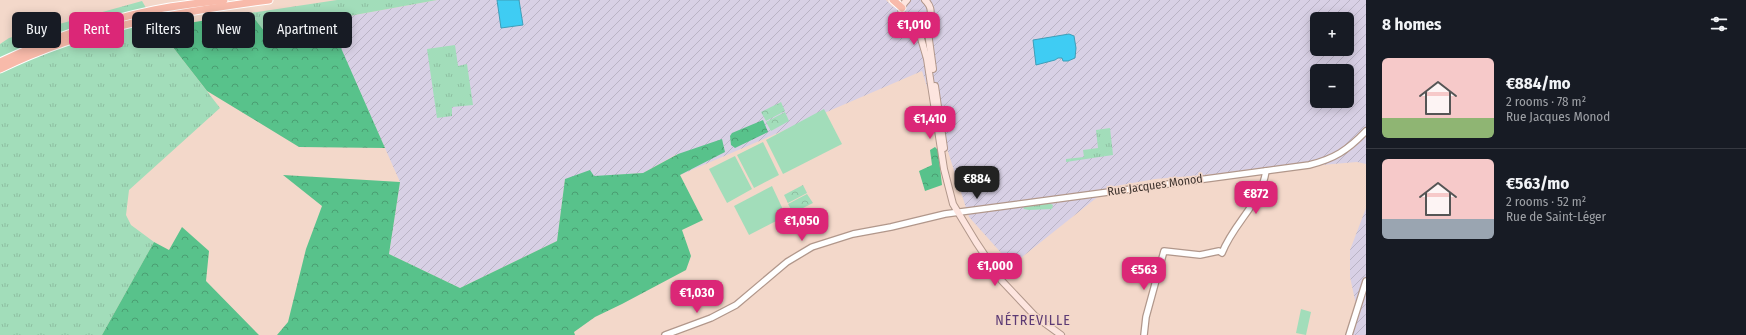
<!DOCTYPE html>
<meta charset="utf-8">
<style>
:root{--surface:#171b24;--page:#20242c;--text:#f1f3f6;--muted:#9ea1a6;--line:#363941;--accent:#db2777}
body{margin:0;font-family:"Fira Sans Condensed",sans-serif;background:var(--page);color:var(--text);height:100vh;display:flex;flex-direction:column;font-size:15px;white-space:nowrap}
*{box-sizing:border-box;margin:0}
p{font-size:13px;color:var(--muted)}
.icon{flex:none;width:22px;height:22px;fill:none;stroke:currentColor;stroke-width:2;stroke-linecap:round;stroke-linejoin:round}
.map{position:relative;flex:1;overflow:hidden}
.details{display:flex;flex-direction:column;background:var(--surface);width:380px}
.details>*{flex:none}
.guide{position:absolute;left:12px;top:12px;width:380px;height:36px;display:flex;gap:8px}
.tools{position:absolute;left:1310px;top:12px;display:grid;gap:8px}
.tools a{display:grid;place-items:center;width:44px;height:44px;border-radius:6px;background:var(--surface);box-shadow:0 2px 10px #0003;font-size:20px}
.price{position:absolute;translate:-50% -34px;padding:0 9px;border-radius:8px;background:var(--accent);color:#fff;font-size:13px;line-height:26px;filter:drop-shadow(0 1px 2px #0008)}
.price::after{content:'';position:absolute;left:50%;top:24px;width:12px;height:9px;margin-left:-6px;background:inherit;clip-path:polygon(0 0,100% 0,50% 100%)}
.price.selected{background:#222;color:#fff}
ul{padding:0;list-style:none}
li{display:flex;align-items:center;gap:12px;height:100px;padding:0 16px}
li+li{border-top:1px solid var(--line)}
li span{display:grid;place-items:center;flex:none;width:112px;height:80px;border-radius:6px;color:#555}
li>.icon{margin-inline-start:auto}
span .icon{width:48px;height:48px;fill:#fffc;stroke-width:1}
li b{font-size:17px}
h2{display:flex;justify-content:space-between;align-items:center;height:48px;padding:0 16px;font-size:17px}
.pill{padding:0 14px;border-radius:6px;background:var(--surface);box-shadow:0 2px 10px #0003;font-size:14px;line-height:36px}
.pill.selected{background:var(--accent);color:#fff}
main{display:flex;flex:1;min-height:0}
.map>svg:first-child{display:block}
.industrial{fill:url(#industrial-furrows);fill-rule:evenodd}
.grass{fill:url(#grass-tufts)}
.forest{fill:url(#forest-crowns)}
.park{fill:url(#park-crowns)}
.pitch{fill:#a2ddba}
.water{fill:#3fccf3;stroke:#3f9eb8}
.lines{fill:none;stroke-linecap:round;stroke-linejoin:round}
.tertiary-casing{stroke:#b1978b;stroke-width:8}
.secondary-casing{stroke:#b1978b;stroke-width:8}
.trunk-casing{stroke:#fff;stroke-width:9}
.tertiary{stroke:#fff;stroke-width:5.5}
.secondary{stroke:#fde5df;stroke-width:6}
.trunk{stroke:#f8baaa;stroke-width:7}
.labels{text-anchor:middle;stroke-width:3;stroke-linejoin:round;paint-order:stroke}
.street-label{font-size:12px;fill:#3e332e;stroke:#f3d8ca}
.quarter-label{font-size:14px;letter-spacing:1px;fill:#5c3a74;stroke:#f3d8ca}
</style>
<main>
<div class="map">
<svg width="1366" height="335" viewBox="0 0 1366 335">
<defs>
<pattern id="industrial-furrows" width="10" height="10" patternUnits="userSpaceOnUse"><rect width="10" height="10" fill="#d8d0e5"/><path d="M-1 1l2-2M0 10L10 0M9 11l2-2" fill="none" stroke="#bab3c5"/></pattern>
<pattern id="grass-tufts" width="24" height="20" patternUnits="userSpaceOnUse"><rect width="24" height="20" fill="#a2ddba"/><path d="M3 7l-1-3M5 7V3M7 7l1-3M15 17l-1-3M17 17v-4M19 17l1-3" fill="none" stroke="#8dbea0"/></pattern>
<pattern id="forest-crowns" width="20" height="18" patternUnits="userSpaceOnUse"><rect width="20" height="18" fill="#58c28b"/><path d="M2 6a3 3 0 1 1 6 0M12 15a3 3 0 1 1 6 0" fill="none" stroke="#4a9e72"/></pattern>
<pattern id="park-crowns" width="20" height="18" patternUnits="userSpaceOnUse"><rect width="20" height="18" fill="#a2ddba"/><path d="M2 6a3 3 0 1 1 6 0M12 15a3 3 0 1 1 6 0" fill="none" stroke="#8dbea0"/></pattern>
</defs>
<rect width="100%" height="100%" fill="#f3d8ca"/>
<!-- industrial -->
<g class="industrial">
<path d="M437 0H886L893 7 904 0H1366V164L1357 162 1155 179 1110 187 1012 265 969 217 922 71 680 175 677 154 643 173 565 179 557 241 460 288 389 254 400 182 341 49 289 30 300 25ZM1317 19H1347V49H1317ZM1317 71H1347V101H1317Z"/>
<path d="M1366 208V335H1349L1357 309 1350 277V250Z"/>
</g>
<!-- grass -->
<g class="grass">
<path d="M337 0H437L300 25 289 30 265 32 250 13Z"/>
<path d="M142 1 158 28 220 108 129 190 126 215 131 225 154 242 102 335H0V44L9 38Z"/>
<path d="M455 45 458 66 467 64 473 105 452 107V116L437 118 427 49Z"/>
<path d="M1110 128 1113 155 1066 162V159L1084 157 1083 150 1098 148 1096 130Z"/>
<path d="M1049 203 1053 205 1052 209 1029 210 1024 209 1023 207Z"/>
</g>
<!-- forest -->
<g class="forest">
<path d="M250 13 265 32 289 30 341 48 385 148 299 147 207 91 158 28Z"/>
<path d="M763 120 768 132 735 148 731 145 730 136 732 133Z"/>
<path d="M722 139 725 152 680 175 703 220 682 230 691 256 686 270 622 304 595 317 574 332 575 335H277L288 322 306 249 322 206 283 175 400 182 389 254 460 288 557 241 565 179 590 170 594 176 643 173 678 154Z"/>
<path d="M935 147 938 150 942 185 925 191 919 171 932 165 930 150Z"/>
<path d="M182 227 209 251 206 281 259 335H102L154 242 169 250Z"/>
</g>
<!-- park -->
<g class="park">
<path d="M781 102 785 111 766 121 761 112Z"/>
<path d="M785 112 789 121 771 131 766 122Z"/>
<path d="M803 185 807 193 788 203 784 195Z"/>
<path d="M807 194 813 203 793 213 788 204Z"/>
</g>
<!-- pitch -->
<g class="pitch">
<path d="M824 109 842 144 783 174 766 140Z"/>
<path d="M763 142 779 175 754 188 737 155Z"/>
<path d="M735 156 752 189 727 203 709 169Z"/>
<path d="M772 186 786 216 749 235 734 206Z"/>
<path d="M1301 309 1311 312 1306 335 1296 333Z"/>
</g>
<!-- water -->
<g class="water">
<path d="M497 0H519L523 25 501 28Z"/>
<path d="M1069 34 1074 36 1076 48 1075 58 1068 61H1063L1062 58H1058L1055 60 1036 65 1033 40Z"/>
</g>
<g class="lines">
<defs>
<g id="tertiary">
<path d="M665 335 711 318 736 305 787 262 812 247 853 234 891 227 945 214 1309 165C1334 159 1348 150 1366 131"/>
<path d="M1144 335 1146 317 1164 251 1200 255 1219 251 1222 253C1234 222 1261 204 1266 171"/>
<path d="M1349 335 1366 281"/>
</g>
<g id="secondary">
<path d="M907 0C897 9 901 24 915 27 930 26 936 10 925 0"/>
<path d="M928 20 927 25 933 69"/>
<path d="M915 27 920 35 927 59 944 169 953 204 976 242 1002 281 1035 316 1061 335"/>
<path d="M935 86 944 148"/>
</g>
<g id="trunk">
<path d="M893 0 902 8"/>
<path d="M0 62C49 39 101 21 154 10 177 5 201 3 224 0"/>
<path d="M0 69C88 26 173 13 269 0"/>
</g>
</defs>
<!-- tertiary casing -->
<use href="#tertiary" class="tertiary-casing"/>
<!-- secondary casing -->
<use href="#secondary" class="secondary-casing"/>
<!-- trunk casing -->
<use href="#trunk" class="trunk-casing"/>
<!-- tertiary -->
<use href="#tertiary" class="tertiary"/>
<!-- secondary -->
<use href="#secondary" class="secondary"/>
<!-- trunk -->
<use href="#trunk" class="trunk"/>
</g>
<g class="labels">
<!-- street labels -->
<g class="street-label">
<text transform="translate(1155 185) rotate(-8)" y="4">Rue Jacques Monod</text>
</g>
<!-- quarter labels -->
<g class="quarter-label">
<text x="1033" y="325">NÉTREVILLE</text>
</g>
</g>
</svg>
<div class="tools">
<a>+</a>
<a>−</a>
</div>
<b class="price" style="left:914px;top:46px">€1,010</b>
<b class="price" style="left:930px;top:140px">€1,410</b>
<b class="price selected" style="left:977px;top:200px">€884</b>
<b class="price" style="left:1256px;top:215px">€872</b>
<b class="price" style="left:802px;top:242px">€1,050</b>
<b class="price" style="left:995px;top:287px">€1,000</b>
<b class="price" style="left:1144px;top:291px">€563</b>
<b class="price" style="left:697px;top:314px">€1,030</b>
<div class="guide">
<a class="pill">Buy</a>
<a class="pill selected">Rent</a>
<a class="pill">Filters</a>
<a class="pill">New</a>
<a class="pill">Apartment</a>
</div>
</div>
<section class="details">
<h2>8 homes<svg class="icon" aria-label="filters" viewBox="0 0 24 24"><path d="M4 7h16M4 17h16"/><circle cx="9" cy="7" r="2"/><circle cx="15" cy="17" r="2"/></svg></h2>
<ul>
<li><span style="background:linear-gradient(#f6c9c9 75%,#8fb573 0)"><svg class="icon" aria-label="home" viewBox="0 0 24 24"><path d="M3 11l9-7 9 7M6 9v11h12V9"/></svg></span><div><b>€884/mo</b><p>2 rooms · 78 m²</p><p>Rue Jacques Monod</p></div></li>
<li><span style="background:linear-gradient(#f6c9c9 75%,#9aa5b1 0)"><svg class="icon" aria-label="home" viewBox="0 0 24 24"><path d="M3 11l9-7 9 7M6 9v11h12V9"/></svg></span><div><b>€563/mo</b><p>2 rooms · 52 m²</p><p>Rue de Saint-Léger</p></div></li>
</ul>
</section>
</main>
